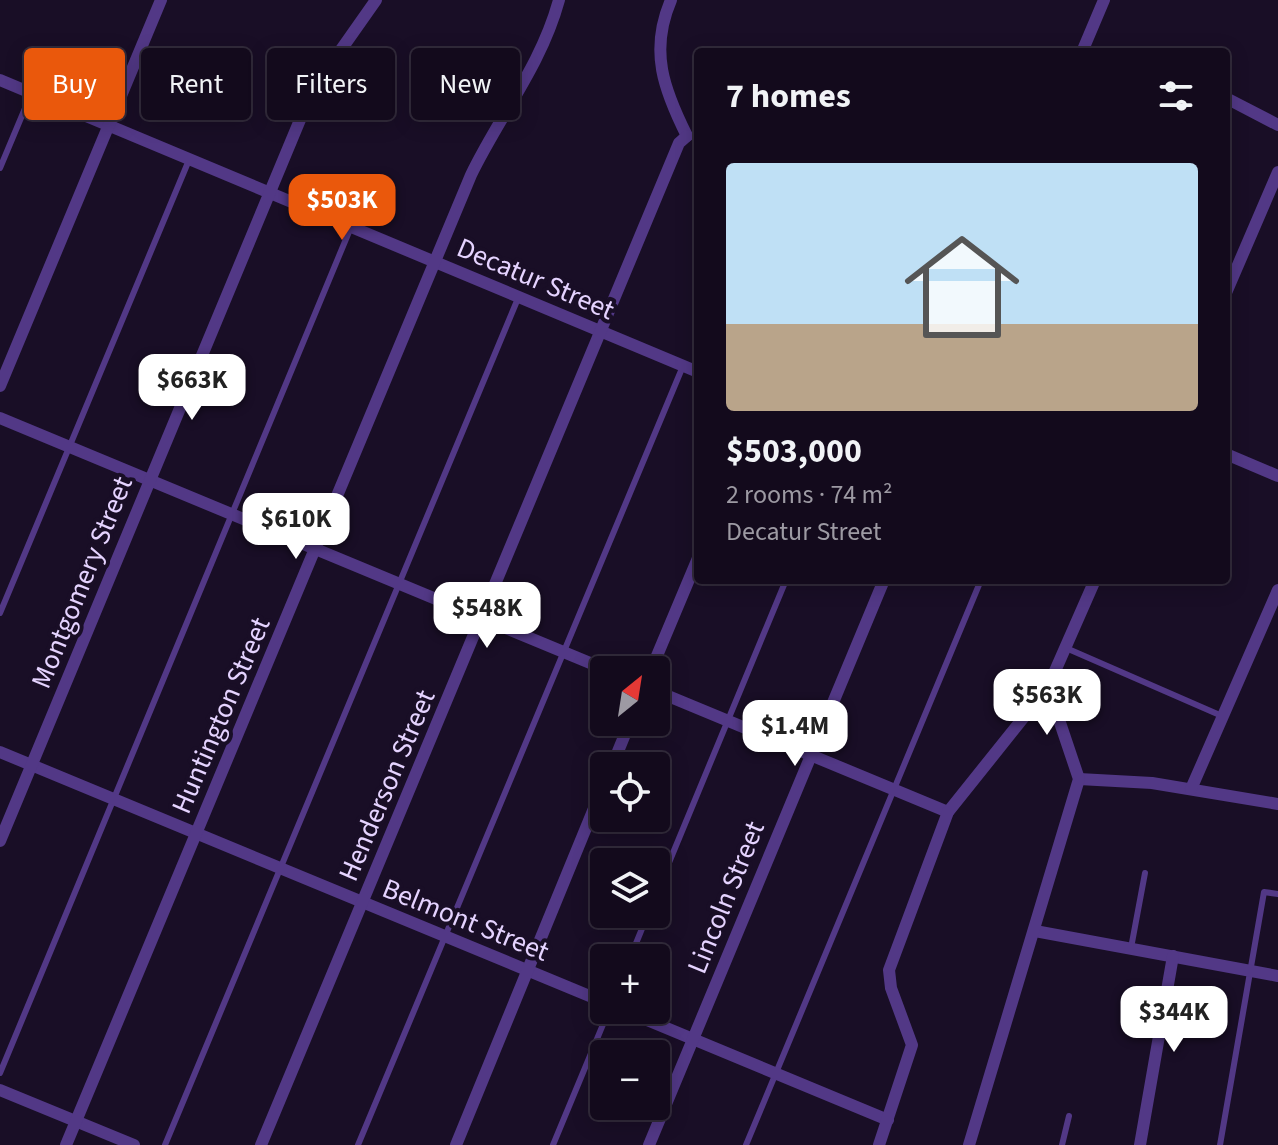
<!DOCTYPE html>
<meta charset="utf-8">
<style>
:root{--surface:#130a1c;--page:#1c1325;--text:#f1f3f6;--muted:#9d9aa3;--line:#322b3b;--accent:#ea580c}
body{margin:0;font-family:"Source Sans 3",sans-serif;background:var(--page);color:var(--text);height:100vh;display:flex;flex-direction:column;font-size:30px;white-space:nowrap}
*{box-sizing:border-box;margin:0}
p{font-size:26px;color:var(--muted)}
.icon{flex:none;width:44px;height:44px;fill:none;stroke:currentColor;stroke-width:2;stroke-linecap:round;stroke-linejoin:round}
.map{position:relative;flex:1;overflow:hidden}
.side{position:absolute;left:694px;top:48px;width:536px;height:536px;display:flex;flex-direction:column;background:var(--surface);border-radius:8px;box-shadow:0 4px 20px #0003,0 0 0 2px var(--line)}
.side>*{flex:none}
.banner{position:absolute;left:24px;top:48px;width:550px;height:72px;display:flex;gap:16px}
.needle{width:52px;rotate:30deg}
.buttons{position:absolute;left:590px;top:656px;display:grid;gap:16px}
.buttons a{display:grid;place-items:center;width:80px;height:80px;border-radius:8px;background:var(--surface);box-shadow:0 4px 20px #0003,0 0 0 2px var(--line);font-size:40px}
.price{position:absolute;translate:-50% -68px;padding:0 18px;border-radius:16px;background:#fff;color:#222;font-size:26px;line-height:52px;filter:drop-shadow(0 2px 4px #0008)}
.price::after{content:'';position:absolute;left:50%;top:48px;width:24px;height:18px;margin-left:-12px;background:inherit;clip-path:polygon(0 0,100% 0,50% 100%)}
.price.current{background:var(--accent);color:#fff}
ul{padding:0;list-style:none}
li{display:grid;align-content:center;gap:16px;height:424px;padding:0 32px}
li span{display:grid;place-items:center;height:248px;border-radius:8px;color:#555}
li>.icon{margin-inline-start:auto}
span .icon{width:144px;height:144px;fill:#fffc;stroke-width:1}
li b{font-size:34px}
h2{display:flex;justify-content:space-between;align-items:center;height:96px;padding:0 32px;font-size:34px}
.tag{padding:0 28px;border-radius:8px;background:var(--surface);box-shadow:0 4px 20px #0003,0 0 0 2px var(--line);font-size:28px;line-height:72px}
.tag.current{background:var(--accent);color:#fff}
.map>svg:first-child{display:block}
.lines{fill:none;stroke-linecap:round;stroke-linejoin:round}
.lane{stroke:#523886;stroke-width:6}
.street{stroke:#523886;stroke-width:12}
.labels{text-anchor:middle;stroke-width:8;stroke-linejoin:round;paint-order:stroke}
.street-label{font-size:28px;fill:#e5d3ff;stroke:#190e26}
</style>
<div class="map">
<svg width="1278" height="1145" viewBox="0 0 1278 1145">
<rect width="100%" height="100%" fill="#190e26"/>
<g class="lines">
<!-- lane -->
<g class="lane">
<path d="M0 168 31 94"/>
<path d="M0 613 189 160"/>
<path d="M1066 648 1222 716"/>
<path d="M656 894 786 580"/>
<path d="M1131 948 1145 873"/>
<path d="M630 958 648 914"/>
<path d="M0 1073 351 227"/>
<path d="M165 1145 519 296"/>
<path d="M358 1145 683 366"/>
<path d="M553 1145 609 1010"/>
<path d="M746 1145 981 580"/>
<path d="M1062 1145 1069 1116"/>
<path d="M1220 1145 1264 892 1278 894"/>
</g>
<!-- street -->
<g class="street">
<path d="M671 0C649 51 664 90 687 136"/>
<path d="M1082 52 1104 0"/>
<path d="M0 80 698 372"/>
<path d="M1226 98 1278 125"/>
<path d="M1226 293 1278 172"/>
<path d="M0 386 161 0"/>
<path d="M0 418 607 670"/>
<path d="M1226 454 1278 476"/>
<path d="M651 670 698 558"/>
<path d="M656 691 948 812"/>
<path d="M0 752 604 1002"/>
<path d="M612 766 630 722"/>
<path d="M1079 779 1152 783 1278 804"/>
<path d="M1191 789 1278 590"/>
<path d="M0 841 312 91 376 0"/>
<path d="M1035 931 1278 976"/>
<path d="M623 1010 888 1120"/>
<path d="M0 1090 134 1145"/>
<path d="M66 1145 471 175C500 115 541 66 559 0"/>
<path d="M261 1145 679 143 687 136"/>
<path d="M456 1145 604 784"/>
<path d="M649 1145 884 580"/>
<path d="M879 1145 912 1045 891 988 889 970 948 812 1048 687 1095 580"/>
<path d="M969 1145 1079 779 1048 687"/>
<path d="M1140 1145 1173 956"/>
</g>
</g>
<g class="labels">
<!-- street labels -->
<g class="street-label">
<text transform="translate(536 278) rotate(23)" y="10">Decatur Street</text>
<text transform="translate(81 582) rotate(-68)" y="10">Montgomery Street</text>
<text transform="translate(220 715) rotate(-67)" y="10">Huntington Street</text>
<text transform="translate(386 785) rotate(-67)" y="10">Henderson Street</text>
<text transform="translate(725 897) rotate(-68)" y="10">Lincoln Street</text>
<text transform="translate(466 919) rotate(22)" y="10">Belmont Street</text>
</g>
</g>
</svg>
<div class="buttons">
<a><svg class="needle" viewBox="-14 -14 28 28"><path d="M0-13l5 13h-10z" fill="#e53935"/><path d="M0 13l5-13h-10z" fill="#9d9aa3"/></svg></a>
<a><svg class="icon" aria-label="locate" viewBox="0 0 24 24"><circle cx="12" cy="12" r="6"/><path d="M12 2v4M12 18v4M2 12h4M18 12h4"/></svg></a>
<a><svg class="icon" aria-label="layers" viewBox="0 0 24 24"><path d="M12 4l9 5-9 5-9-5zM3 14l9 5 9-5"/></svg></a>
<a>+</a>
<a>−</a>
</div>
<b class="price current" style="left:342px;top:242px">$503K</b>
<b class="price" style="left:192px;top:422px">$663K</b>
<b class="price" style="left:296px;top:561px">$610K</b>
<b class="price" style="left:487px;top:650px">$548K</b>
<b class="price" style="left:1047px;top:737px">$563K</b>
<b class="price" style="left:795px;top:768px">$1.4M</b>
<b class="price" style="left:1174px;top:1054px">$344K</b>
<div class="banner">
<a class="tag current">Buy</a>
<a class="tag">Rent</a>
<a class="tag">Filters</a>
<a class="tag">New</a>
</div>
<section class="side">
<h2>7 homes<svg class="icon" aria-label="filters" viewBox="0 0 24 24"><path d="M4 7h16M4 17h16"/><circle cx="9" cy="7" r="2"/><circle cx="15" cy="17" r="2"/></svg></h2>
<ul>
<li><span style="background:linear-gradient(#bfe0f5 65%,#b9a48a 0)"><svg class="icon" aria-label="home" viewBox="0 0 24 24"><path d="M3 11l9-7 9 7M6 9v11h12V9"/></svg></span><div><b>$503,000</b><p>2 rooms · 74 m²</p><p>Decatur Street</p></div></li>
</ul>
</section>
</div>
